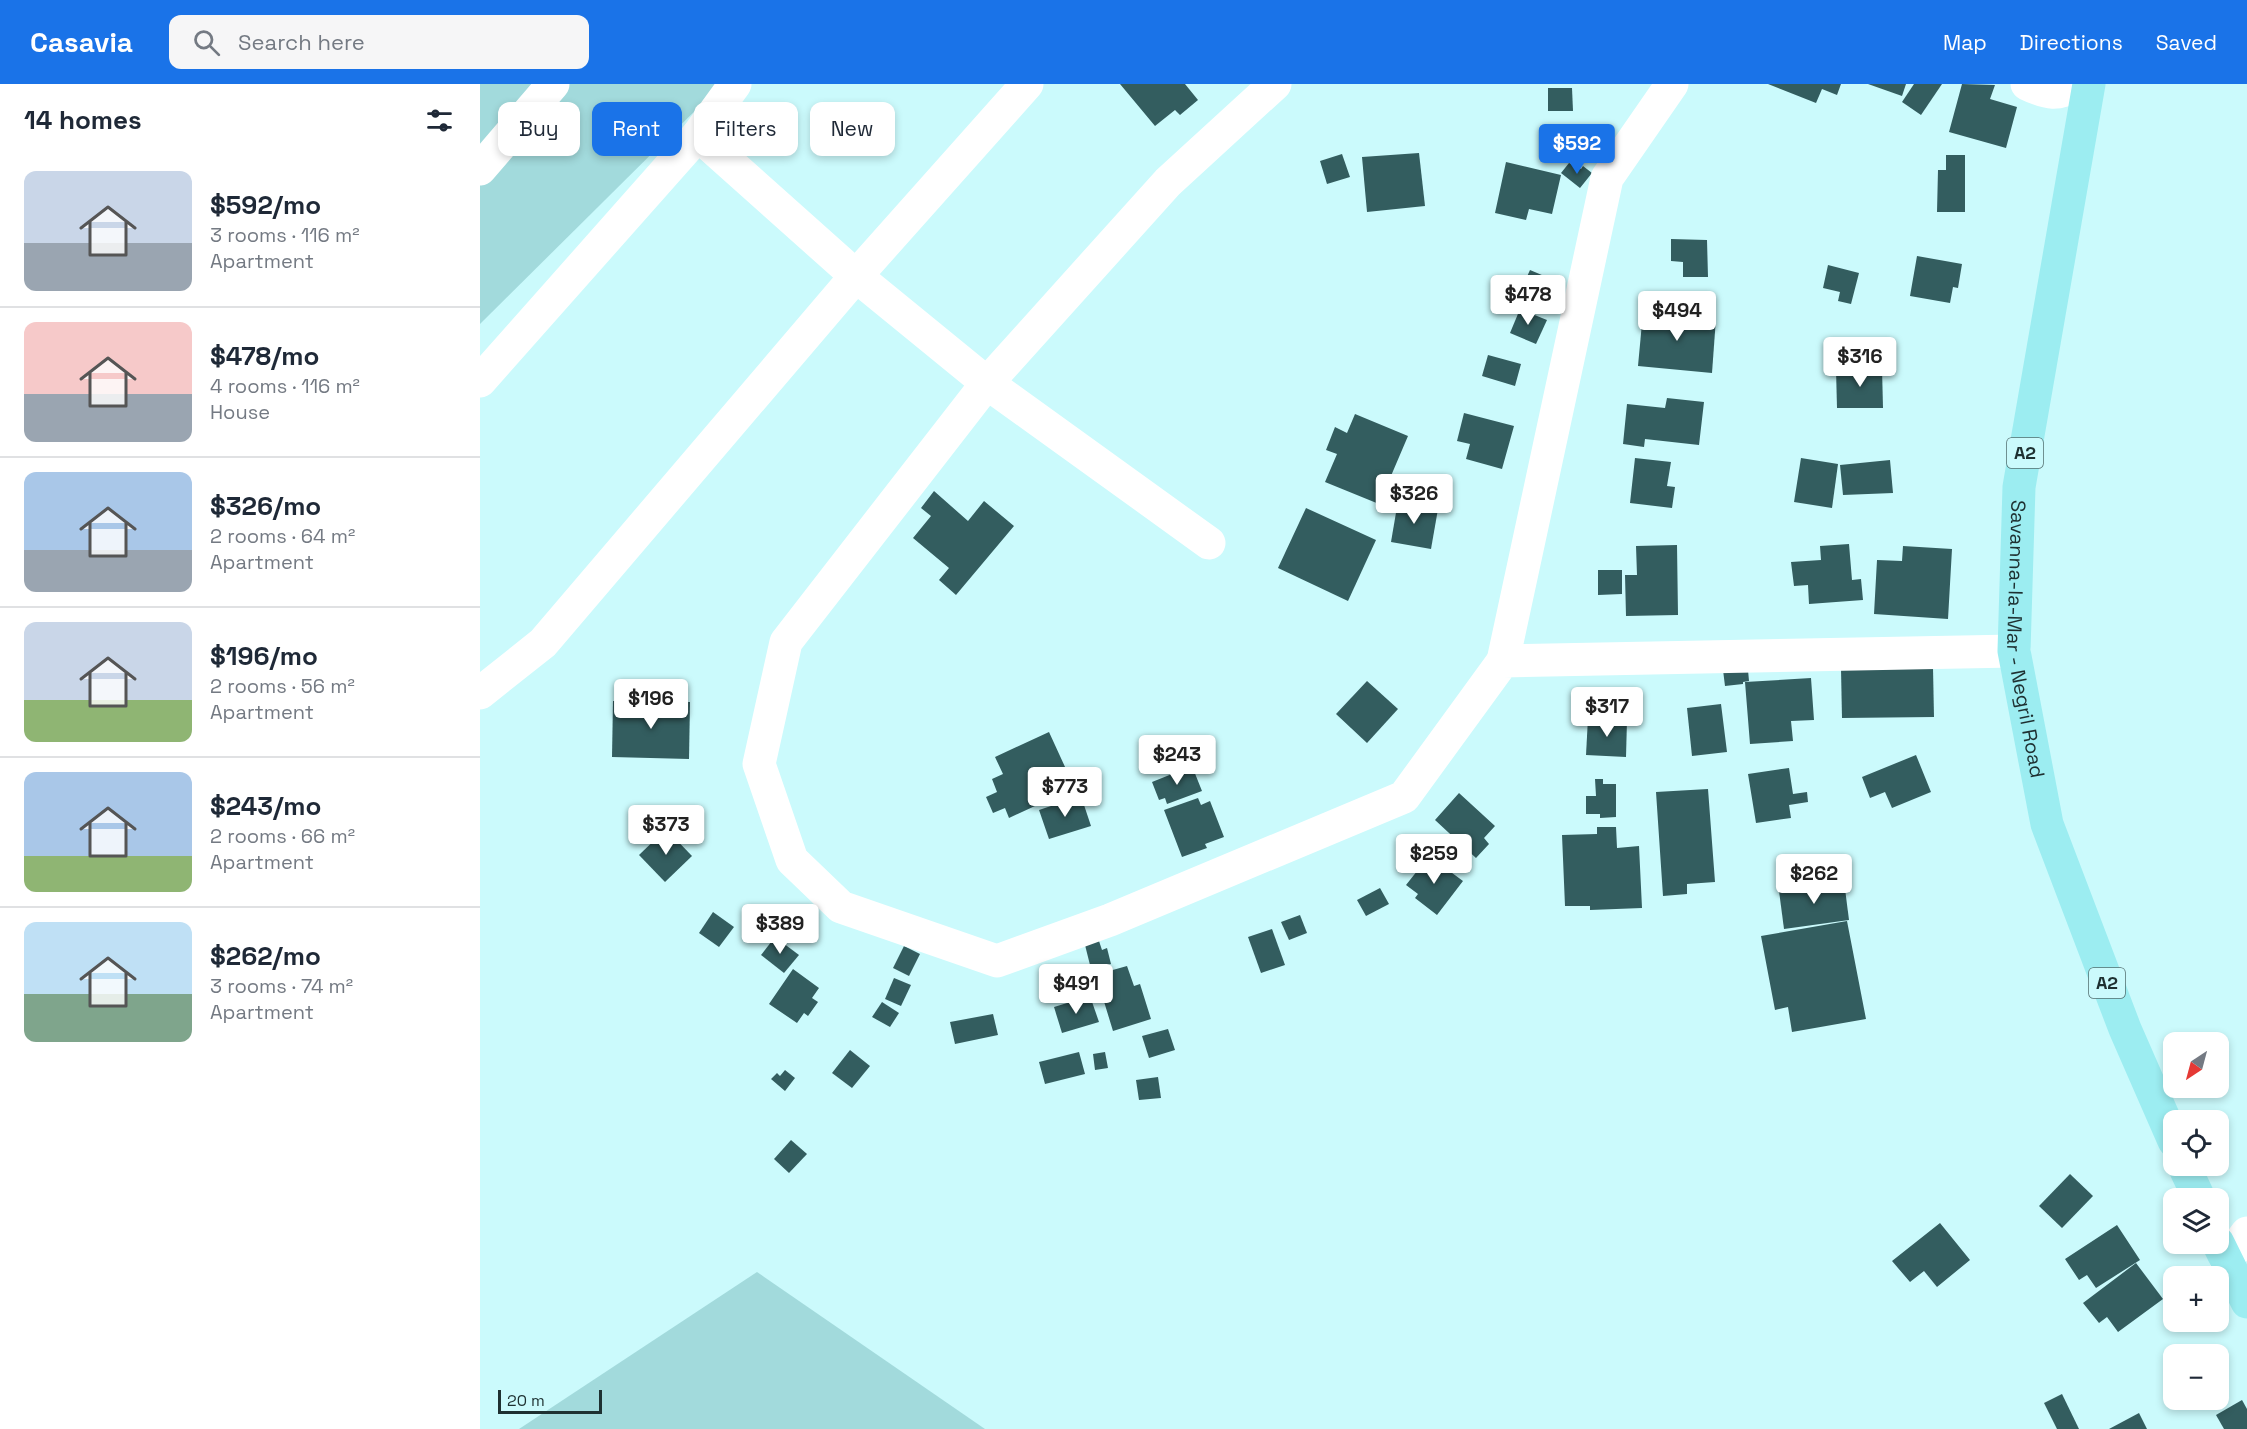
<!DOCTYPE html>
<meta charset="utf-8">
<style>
:root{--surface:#fff;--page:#f6f6f7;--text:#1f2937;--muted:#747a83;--line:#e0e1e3;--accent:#1a73e8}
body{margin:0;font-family:"Space Grotesk",sans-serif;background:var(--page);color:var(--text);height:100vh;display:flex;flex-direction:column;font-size:22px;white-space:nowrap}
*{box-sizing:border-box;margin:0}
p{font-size:20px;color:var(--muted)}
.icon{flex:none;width:33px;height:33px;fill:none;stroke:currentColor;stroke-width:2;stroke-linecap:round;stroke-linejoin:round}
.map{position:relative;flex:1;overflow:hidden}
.side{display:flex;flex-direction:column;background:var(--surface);width:480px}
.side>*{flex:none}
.hud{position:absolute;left:18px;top:18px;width:570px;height:54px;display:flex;gap:12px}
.needle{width:39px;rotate:216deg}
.buttons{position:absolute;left:1683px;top:948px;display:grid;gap:12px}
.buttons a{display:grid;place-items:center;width:66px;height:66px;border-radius:12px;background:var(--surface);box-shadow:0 3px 9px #0003;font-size:30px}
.scale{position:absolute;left:18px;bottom:15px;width:104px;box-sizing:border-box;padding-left:6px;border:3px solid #1e3031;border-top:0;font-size:16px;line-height:21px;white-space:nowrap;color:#1e3031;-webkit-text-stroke:4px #cbfafc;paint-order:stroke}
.price{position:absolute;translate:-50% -51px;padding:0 14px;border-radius:6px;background:#fff;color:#222;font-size:20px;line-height:39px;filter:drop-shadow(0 2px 3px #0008)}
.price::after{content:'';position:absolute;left:50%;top:36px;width:18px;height:14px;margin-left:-9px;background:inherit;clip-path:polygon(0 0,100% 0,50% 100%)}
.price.active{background:var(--accent);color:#fff}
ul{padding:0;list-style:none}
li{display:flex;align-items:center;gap:18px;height:150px;padding:0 24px}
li+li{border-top:2px solid var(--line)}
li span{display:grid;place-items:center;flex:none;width:168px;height:120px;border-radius:12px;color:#555}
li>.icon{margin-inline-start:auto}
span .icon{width:72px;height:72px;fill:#fffc;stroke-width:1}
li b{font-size:26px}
h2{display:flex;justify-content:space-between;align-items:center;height:72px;padding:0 24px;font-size:26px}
.chip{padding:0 21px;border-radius:12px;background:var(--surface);box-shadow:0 3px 9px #0003;font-size:21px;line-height:54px}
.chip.active{background:var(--accent);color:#fff}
header{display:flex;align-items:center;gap:36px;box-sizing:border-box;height:84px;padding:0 30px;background:var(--accent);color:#fff}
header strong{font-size:28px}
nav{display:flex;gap:33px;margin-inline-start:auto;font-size:21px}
.search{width:420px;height:54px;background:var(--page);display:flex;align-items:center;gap:15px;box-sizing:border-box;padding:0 21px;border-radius:12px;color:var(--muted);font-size:22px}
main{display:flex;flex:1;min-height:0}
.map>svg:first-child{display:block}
.green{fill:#a2dadc}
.building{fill:#335d5f}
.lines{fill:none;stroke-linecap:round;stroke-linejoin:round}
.minor{stroke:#fff;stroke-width:33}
.major{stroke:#9cedf1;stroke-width:33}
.labels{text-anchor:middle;stroke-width:6;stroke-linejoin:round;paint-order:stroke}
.shield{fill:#cbfafc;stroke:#526d6e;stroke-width:1.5}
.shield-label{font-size:18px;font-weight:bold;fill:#1e3031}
.street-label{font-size:20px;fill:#1e3031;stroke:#cbfafc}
</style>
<header>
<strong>Casavia</strong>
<div class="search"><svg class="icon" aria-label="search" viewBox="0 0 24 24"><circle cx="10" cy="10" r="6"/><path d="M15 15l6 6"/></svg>Search here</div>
<nav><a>Map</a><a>Directions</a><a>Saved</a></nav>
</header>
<main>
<section class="side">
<h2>14 homes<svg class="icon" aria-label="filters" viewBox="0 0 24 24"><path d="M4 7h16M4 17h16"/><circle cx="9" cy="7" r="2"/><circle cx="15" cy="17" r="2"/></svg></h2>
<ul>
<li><span style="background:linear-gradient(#c9d6e8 60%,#9aa5b1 0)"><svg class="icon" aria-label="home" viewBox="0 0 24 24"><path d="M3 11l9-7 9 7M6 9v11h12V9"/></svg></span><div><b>$592/mo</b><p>3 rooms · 116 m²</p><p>Apartment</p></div></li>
<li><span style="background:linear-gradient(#f6c9c9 60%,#9aa5b1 0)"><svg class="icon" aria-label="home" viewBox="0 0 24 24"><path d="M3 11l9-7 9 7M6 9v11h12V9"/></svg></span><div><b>$478/mo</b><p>4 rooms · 116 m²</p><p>House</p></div></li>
<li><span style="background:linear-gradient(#a9c7e8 65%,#9aa5b1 0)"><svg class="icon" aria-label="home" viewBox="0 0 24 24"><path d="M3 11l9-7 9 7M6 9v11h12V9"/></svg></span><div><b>$326/mo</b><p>2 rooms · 64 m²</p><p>Apartment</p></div></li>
<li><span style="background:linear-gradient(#c9d6e8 65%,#8fb573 0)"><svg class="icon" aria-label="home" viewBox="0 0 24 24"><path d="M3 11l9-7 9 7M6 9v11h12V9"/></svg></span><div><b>$196/mo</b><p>2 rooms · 56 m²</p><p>Apartment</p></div></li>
<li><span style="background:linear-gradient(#a9c7e8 70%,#8fb573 0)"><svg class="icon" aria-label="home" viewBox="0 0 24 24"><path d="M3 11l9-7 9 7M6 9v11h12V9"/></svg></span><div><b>$243/mo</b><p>2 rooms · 66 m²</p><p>Apartment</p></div></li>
<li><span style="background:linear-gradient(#bfe0f5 60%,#7fa58c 0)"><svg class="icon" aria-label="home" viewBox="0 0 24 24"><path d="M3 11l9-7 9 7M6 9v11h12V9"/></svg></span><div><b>$262/mo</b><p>3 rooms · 74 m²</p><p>Apartment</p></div></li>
</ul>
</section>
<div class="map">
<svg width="1767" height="1345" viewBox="0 0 1767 1345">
<rect width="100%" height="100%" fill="#cbfafc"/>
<!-- green -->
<g class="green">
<path d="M0 0H242L0 240Z"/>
<path d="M277 1188 505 1345H39Z"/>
</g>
<!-- building -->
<g class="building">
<path d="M640 0H705L718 16 700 31 695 26 675 42Z"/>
<path d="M1288 0H1361L1357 11 1342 5 1336 19Z"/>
<path d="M1388 0H1426L1422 12Z"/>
<path d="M1434 0H1462L1441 31 1422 18Z"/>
<path d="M1482 0 1515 1 1510 15 1537 23 1526 64 1469 48Z"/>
<path d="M1068 4H1092L1093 27H1068Z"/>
<path d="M939 69 945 122 887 128 882 73Z"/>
<path d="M862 70 870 93 847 100 840 77Z"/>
<path d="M1466 71H1485V128H1457L1458 86H1466Z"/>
<path d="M1026 78 1081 91 1072 130 1049 125 1046 136 1015 129Z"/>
<path d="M1089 79 1101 85 1103 82 1112 89 1100 104 1081 89Z"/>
<path d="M1191 155 1227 156 1228 193H1203V178L1191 177Z"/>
<path d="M1437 172 1482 180 1478 204 1473 203 1470 219 1430 212Z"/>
<path d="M1348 181 1379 189 1371 220 1358 217 1360 208 1343 204Z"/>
<path d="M1050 186 1076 197 1065 223 1029 208 1035 193 1045 197Z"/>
<path d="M1040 225 1067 236 1056 260 1030 249Z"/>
<path d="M1163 228 1236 234 1232 289 1158 282Z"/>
<path d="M1008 271 1041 280 1035 302 1002 292Z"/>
<path d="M1402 284 1403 324H1357L1356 285Z"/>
<path d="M1187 314 1224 318 1219 361 1165 355 1164 363 1143 360 1147 320 1185 324Z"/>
<path d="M984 329 1034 342 1022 385 986 375 990 360 977 357Z"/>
<path d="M875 330 928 352 899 420 845 398 857 370 846 366 855 343 867 349Z"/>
<path d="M1155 374 1191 378 1187 402 1195 403 1192 424 1150 419Z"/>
<path d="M1321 374 1358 380 1352 424 1314 418Z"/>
<path d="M1410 376 1413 409 1363 411 1360 381Z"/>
<path d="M454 407 488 437 504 417 534 442 476 511 459 496 469 484 433 454 451 432 441 424Z"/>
<path d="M918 417 958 425 951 465 911 458Z"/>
<path d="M826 424 896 456 868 517 798 484Z"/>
<path d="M1369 460 1372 496 1381 495 1383 516 1329 520 1328 501 1314 502 1311 478 1341 476 1340 462Z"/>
<path d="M1197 461 1198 531 1146 532 1145 491H1157L1156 462Z"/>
<path d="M1423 462 1472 465 1468 535 1394 530 1397 476 1422 477Z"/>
<path d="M1118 486H1142V510L1118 511Z"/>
<path d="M1267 575 1269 597 1263 598V600L1245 602 1242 578Z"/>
<path d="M1453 584 1454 633 1362 634 1361 585Z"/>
<path d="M1331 594 1334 636 1311 637 1313 657 1270 660 1265 598Z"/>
<path d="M887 597 918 625 887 659 856 630Z"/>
<path d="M133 617 210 618 209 675 132 673Z"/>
<path d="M1241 620 1247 668 1212 672 1207 624Z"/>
<path d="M1108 634 1147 636 1146 673 1106 671Z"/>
<path d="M569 648 591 696 551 715 555 722 529 734 525 724 513 729 506 713 517 708 512 695 523 690 515 673Z"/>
<path d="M1436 671 1451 708 1412 724 1405 708 1390 714 1382 693Z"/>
<path d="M712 682 722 707 687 720 685 714 679 716 672 698Z"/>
<path d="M1309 684 1313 710 1327 708 1328 718 1309 721 1311 734 1276 739 1268 690Z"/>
<path d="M1115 695H1123V700H1136V733L1120 734V730H1106V712H1116Z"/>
<path d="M1228 705 1235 798 1207 800V810L1183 812 1176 708Z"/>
<path d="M979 709 1015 742 1004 754 1009 760 996 774 955 736Z"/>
<path d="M601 712 611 742 569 755 559 726Z"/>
<path d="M718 714 721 721 730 717 744 753 725 760 727 764 702 773 684 726Z"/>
<path d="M1117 743H1136L1137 764 1159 762 1162 824 1110 826V822H1085L1082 751 1117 750Z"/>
<path d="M186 745 212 772 185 798 159 771Z"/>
<path d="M949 772 983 797 957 831 935 814 938 810 926 801Z"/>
<path d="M1364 797 1369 836 1304 845 1299 807Z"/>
<path d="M900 804 909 820 886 832 877 816Z"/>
<path d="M233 828 254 843 239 863 219 849Z"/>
<path d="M820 831 827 849 809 856 801 838Z"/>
<path d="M1367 837 1386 935 1312 948 1308 923 1295 926 1281 852Z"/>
<path d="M792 845 805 881 781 889 768 853Z"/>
<path d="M295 853 319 871 304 889 281 871Z"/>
<path d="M619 857 622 866 627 864 631 880 611 885 605 861Z"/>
<path d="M424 862 440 870 429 892 413 884Z"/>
<path d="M647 882 654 902 660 900 671 935 633 947 622 911 628 909 622 889Z"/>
<path d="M313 885 339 904 332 914 338 918 328 932 324 929 317 939 289 920Z"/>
<path d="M414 894 431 901 421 922 405 915Z"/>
<path d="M610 912 619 938 582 949 574 923Z"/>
<path d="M402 918 419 929 410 943 392 933Z"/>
<path d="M513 930 518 951 475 960 470 938Z"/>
<path d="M688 945 695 966 669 974 662 952Z"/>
<path d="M370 966 390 982 372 1004 352 989Z"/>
<path d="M599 968 605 990 565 1000 559 978Z"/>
<path d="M625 968 628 984 615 986 613 970Z"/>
<path d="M305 986 315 994 305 1007 291 995 297 989 300 992Z"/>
<path d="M678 993 681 1014 659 1016 656 996Z"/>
<path d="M311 1056 327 1070 309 1089 294 1075Z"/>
<path d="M1590 1090 1613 1112 1582 1144 1559 1122Z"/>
<path d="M1460 1139 1490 1176 1457 1203 1444 1187 1430 1198 1412 1177Z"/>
<path d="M1637 1141 1660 1176 1616 1204 1607 1191 1599 1196 1585 1175Z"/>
<path d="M1656 1179 1683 1215 1638 1248 1627 1233 1619 1239 1603 1219Z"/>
<path d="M1582 1310 1599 1345H1577L1564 1319Z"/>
<path d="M1762 1316 1767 1325V1345H1744L1736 1331Z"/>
<path d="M1659 1329 1667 1345H1629Z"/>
</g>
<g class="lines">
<!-- minor -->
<g class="minor">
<path d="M795 0 688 98 507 299 306 558 279 680 312 776 361 823 517 877 630 836 924 713 1023 577 1534 567"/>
<path d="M1547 0C1568 10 1577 12 1599 0"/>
<path d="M218 51 376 192 507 299 729 459"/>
<path d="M0 85 73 0"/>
<path d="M0 297 218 51 255 0"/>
<path d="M1023 577 1127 94 1192 0"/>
<path d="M0 609 63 559 376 192 547 0"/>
<path d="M1746 1177 1767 1149"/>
</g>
<!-- major -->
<g class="major">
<path id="s1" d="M1609 0 1539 403 1534 567 1567 740 1645 945 1694 1057"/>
<path d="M1704 1082 1719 1114"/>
<path d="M1738 1159 1767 1218"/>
</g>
</g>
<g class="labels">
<!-- shield labels -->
<g class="shield">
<rect x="1527" y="354" width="36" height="30" rx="4.5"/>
<rect x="1609" y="884" width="36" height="30" rx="4.5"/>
</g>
<g class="shield-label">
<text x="1545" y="375">A2</text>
<text x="1627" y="905">A2</text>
</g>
<!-- street labels -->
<g class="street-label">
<text dy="7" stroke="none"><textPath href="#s1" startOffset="562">Savanna-la-Mar - Negril Road</textPath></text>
</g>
</g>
</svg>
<div class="buttons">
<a><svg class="needle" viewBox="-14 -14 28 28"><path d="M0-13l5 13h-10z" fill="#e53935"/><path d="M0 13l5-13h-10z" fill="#747a83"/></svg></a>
<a><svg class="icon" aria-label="locate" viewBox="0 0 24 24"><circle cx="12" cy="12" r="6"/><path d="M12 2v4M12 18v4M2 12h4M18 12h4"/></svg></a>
<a><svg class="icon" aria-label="layers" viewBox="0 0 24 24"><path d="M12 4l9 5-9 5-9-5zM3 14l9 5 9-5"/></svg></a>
<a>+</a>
<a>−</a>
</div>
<div class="scale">20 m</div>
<b class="price active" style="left:1097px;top:91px">$592</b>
<b class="price" style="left:1048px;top:242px">$478</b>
<b class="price" style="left:1197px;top:258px">$494</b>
<b class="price" style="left:1380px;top:304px">$316</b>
<b class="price" style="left:934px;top:441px">$326</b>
<b class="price" style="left:171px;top:646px">$196</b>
<b class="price" style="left:1127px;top:654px">$317</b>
<b class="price" style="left:697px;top:702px">$243</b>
<b class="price" style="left:585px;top:734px">$773</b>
<b class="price" style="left:186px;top:772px">$373</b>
<b class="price" style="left:954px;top:801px">$259</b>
<b class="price" style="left:1334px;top:821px">$262</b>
<b class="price" style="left:300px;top:871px">$389</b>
<b class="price" style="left:596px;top:931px">$491</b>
<div class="hud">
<a class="chip">Buy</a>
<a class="chip active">Rent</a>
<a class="chip">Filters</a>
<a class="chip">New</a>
</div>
</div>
</main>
